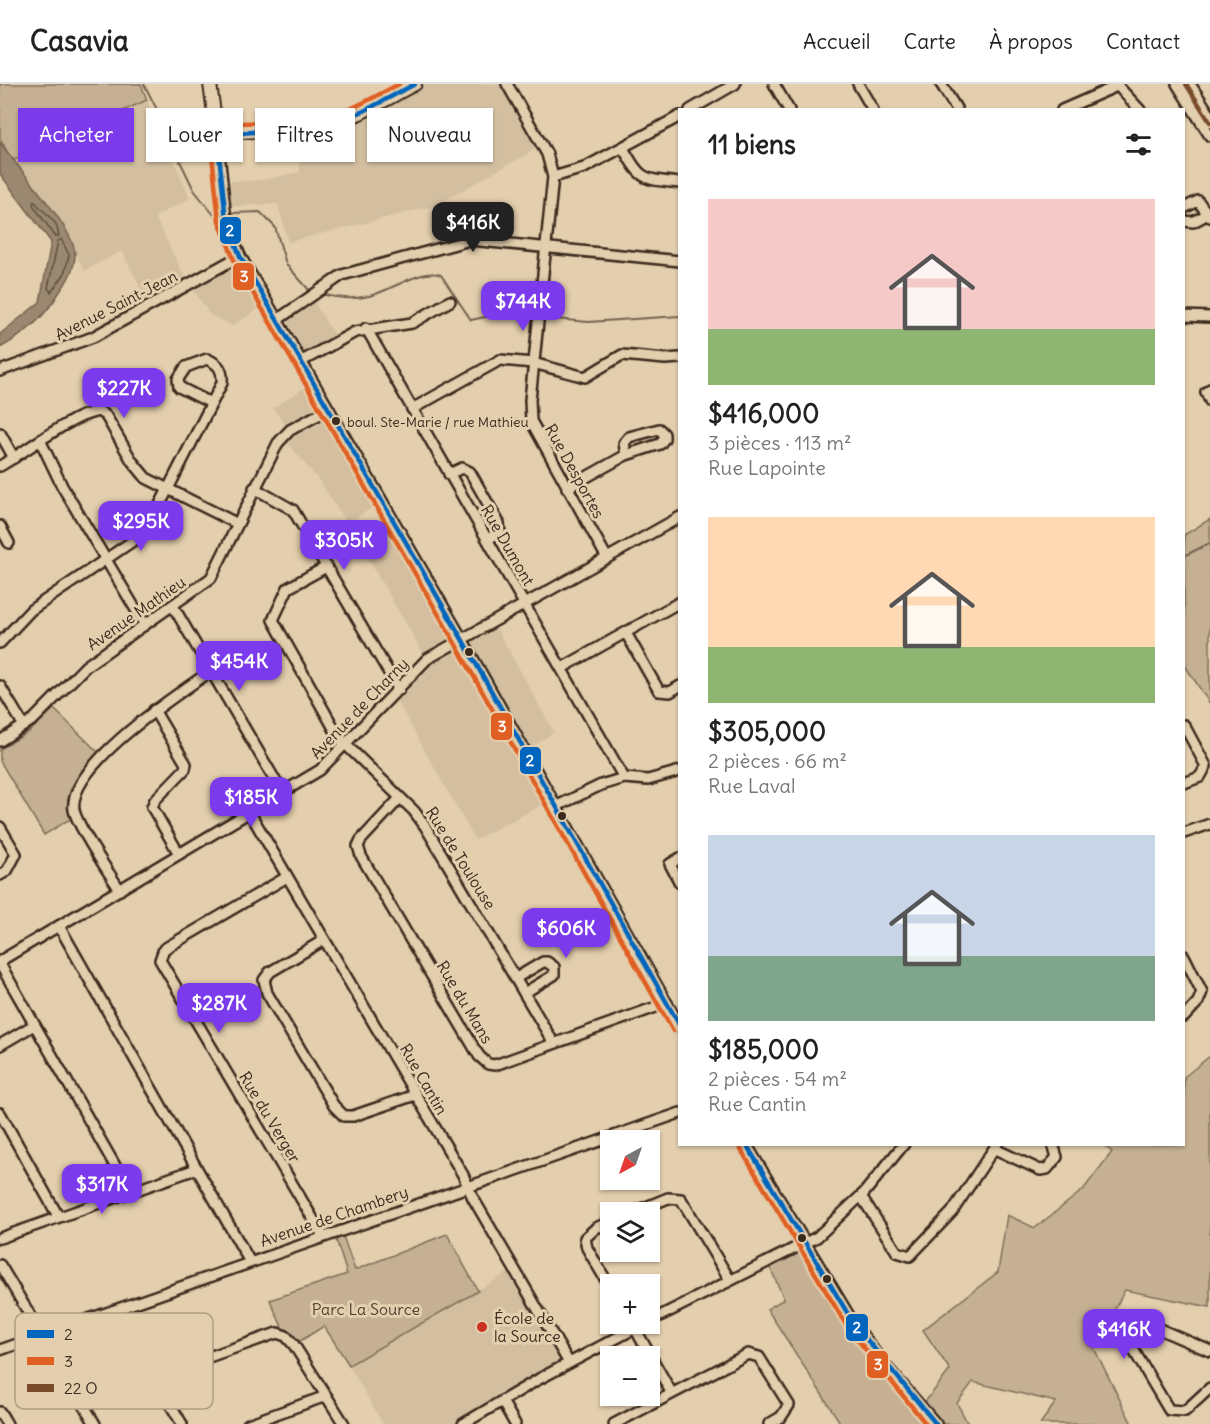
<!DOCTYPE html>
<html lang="fr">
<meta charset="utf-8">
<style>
:root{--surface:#fff;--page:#f2f2f2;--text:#222;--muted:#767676;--line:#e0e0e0;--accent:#7c3aed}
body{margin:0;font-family:Delius,sans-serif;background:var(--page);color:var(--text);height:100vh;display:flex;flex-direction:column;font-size:22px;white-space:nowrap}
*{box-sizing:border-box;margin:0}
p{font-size:20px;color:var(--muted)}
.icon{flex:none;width:33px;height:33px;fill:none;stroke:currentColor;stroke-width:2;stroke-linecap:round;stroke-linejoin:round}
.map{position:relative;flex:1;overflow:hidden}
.drawer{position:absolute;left:678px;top:24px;width:507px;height:1038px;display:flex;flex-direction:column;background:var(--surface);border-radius:0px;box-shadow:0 2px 4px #0004}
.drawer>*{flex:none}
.guide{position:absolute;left:18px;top:24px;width:570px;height:54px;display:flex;gap:12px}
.needle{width:39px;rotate:220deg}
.tools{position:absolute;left:600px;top:1046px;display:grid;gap:12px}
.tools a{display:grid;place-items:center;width:60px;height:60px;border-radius:0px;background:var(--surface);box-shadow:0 2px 4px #0004;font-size:30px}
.price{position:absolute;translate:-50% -51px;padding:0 14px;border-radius:12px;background:var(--accent);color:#fff;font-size:20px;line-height:39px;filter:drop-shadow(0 2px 3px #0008)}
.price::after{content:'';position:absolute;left:50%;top:36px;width:18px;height:14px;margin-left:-9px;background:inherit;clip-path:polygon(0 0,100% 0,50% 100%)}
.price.on{background:#222;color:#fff}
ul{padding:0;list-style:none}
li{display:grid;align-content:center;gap:12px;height:318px;padding:0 30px}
li span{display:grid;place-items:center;height:186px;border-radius:0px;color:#555}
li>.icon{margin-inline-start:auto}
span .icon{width:108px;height:108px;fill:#fffc;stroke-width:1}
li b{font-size:26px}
h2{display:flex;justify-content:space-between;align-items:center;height:72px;padding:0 30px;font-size:26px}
.chip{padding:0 21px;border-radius:0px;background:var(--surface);box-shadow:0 2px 4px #0004;font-size:21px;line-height:54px}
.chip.on{background:var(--accent);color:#fff}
header{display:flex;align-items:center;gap:36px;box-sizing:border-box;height:84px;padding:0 30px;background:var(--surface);border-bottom:2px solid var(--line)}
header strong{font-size:28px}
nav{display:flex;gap:33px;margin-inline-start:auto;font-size:21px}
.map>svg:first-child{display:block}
.built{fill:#d3bfa0}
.green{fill:#c5b093;stroke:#806d58;stroke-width:1.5}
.water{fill:#9a886f;stroke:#74624f;stroke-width:1.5}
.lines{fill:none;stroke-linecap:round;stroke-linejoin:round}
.shore{stroke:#61503e;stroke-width:1.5}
.stream{stroke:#74624f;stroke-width:2}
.minor-casing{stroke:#3b2a1e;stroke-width:14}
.major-casing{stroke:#3b2a1e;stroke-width:16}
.minor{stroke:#e3cead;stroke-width:9}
.major{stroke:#e3cead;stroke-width:12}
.bus-1-casing{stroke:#e3cead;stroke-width:9}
.bus-2-casing{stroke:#e3cead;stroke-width:9}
.bus-3-casing{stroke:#e3cead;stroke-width:9}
.bus-1{stroke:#0065bd;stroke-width:4.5}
.bus-2{stroke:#e05f22;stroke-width:4.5}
.bus-3{stroke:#7a4b2a;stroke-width:4.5}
.bus-dot{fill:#3b2a1e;stroke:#e3cead;stroke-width:2}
.poi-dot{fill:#c8321e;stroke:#e3cead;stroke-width:2}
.labels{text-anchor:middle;stroke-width:6;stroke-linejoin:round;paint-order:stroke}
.bus-label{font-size:14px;fill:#3b2a1e;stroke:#e3cead;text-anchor:start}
.street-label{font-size:16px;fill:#3b2a1e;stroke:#e3cead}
.park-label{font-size:16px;fill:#503e30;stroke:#e3cead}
.poi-label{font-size:16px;fill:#3b2a1e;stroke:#e3cead;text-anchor:start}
.key{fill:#e3cead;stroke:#b19d82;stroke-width:1.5}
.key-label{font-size:16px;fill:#3b2a1e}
.line-badge{stroke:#e3cead;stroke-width:2}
.badge-label{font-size:16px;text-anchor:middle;font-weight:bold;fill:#fff}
</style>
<header>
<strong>Casavia</strong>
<nav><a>Accueil</a><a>Carte</a><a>À propos</a><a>Contact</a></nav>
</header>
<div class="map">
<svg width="1210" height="1340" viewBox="0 0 1210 1340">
<rect width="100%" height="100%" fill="#e3cead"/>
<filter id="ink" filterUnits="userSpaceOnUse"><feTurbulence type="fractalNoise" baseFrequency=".0167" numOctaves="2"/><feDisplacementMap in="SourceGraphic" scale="12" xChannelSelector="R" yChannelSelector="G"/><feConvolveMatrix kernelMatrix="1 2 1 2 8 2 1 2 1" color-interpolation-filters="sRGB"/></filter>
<g filter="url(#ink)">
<!-- built -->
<g class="built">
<path d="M414 0H506L541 62 434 122 288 158 278 120 224 123 222 98 262 96 300 88 297 47H302Z"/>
<path d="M147 16 190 114 155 133 186 196 147 217 122 167 84 187 61 137 12 77Z"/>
<path d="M237 181 262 223 232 242 210 231 192 204Z"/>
<path d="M313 217 335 252 304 270 284 237Z"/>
<path d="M306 303 319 320 314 326 287 343 273 324Z"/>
<path d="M327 337 377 421 347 439 320 398 287 358 298 349Z"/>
<path d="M388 440 461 562 497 545 554 648 518 672 547 718 475 756 397 617 430 581 358 458Z"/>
<path d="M514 1185 569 1279 461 1340H383L349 1281Z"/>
</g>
<!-- green -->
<g class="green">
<path d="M0 0H141L147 16 12 77 0 54Z"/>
<path d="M1210 435V620L1184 580V451Z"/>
<path d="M54 625 101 671C83 689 61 707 72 734L44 751 0 677V665L29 648Z"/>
<path d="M1210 972V1223L1125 1206 1094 1264 1132 1340H1040L1056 1318 973 1298 957 1319 968 1340H936L921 1323 950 1286 923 1246 998 1188 1007 1131 1035 1144 1083 1106 1112 1068 1103 1061 1184 1060V993Z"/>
<path d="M341 1147 355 1186 447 1150 478 1207 349 1281 324 1242 294 1261 286 1252 270 1216 347 1190 334 1149Z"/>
<path d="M800 1168 807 1171 861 1256 923 1340H841L767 1225 784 1215 769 1181Z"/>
</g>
<!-- water -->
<path class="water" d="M0 58C16 83 76 145 75 171 75 185 67 198 59 209 44 234 25 250 0 264V250L40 218 51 158 0 90Z"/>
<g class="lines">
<!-- shore -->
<g class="shore">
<path d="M34 117 56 140 59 152H55L33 121Z"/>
<path d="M61 155 69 171 64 191 51 208 48 204 58 157Z"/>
</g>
<!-- stream -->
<g class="stream">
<path d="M144 0 174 59"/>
<path d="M180 77 194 106 214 131 219 130"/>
<path d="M231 129 260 128 275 143 286 180 310 207"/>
<path d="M321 210C338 214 352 216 369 212 389 208 422 183 441 191L471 236 499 230 530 232"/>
<path d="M544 234 588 238 680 232"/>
<path d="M1184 472 1210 459"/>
</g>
<defs>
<g id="minor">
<path d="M507 0 547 70 553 93 530 316 531 337 607 474"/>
<path d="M774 0 789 26"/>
<path d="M858 0 873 26"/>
<path d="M941 0 957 26"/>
<path d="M1116 0 1140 26"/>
<path d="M1177 0 1210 52"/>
<path d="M1190 0 1210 31"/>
<path d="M690 26 735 0"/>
<path d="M1062 26 1117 2"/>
<path d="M217 51 226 136 240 172 462 555 680 943"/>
<path d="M623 64C642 97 642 95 680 99"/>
<path d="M553 93 584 84 680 32"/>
<path d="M1184 124 1198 117 1210 133"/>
<path d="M1184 137 1193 138 1208 130"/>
<path d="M1184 232 1210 233"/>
<path d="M277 236 342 191 470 156 680 177"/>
<path d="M366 244 624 694"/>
<path d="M302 277 355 248 412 239 450 217"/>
<path d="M0 287 93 253 240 172"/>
<path d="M1210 305 1206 308 1210 317"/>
<path d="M412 325 500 276 533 279 585 293 622 271 665 275 680 274"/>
<path d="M0 349 14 374"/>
<path d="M41 358 62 402 145 541"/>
<path d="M0 382C27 367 71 331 99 327L106 332 132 377 146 394 236 439"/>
<path d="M449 390 462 384 470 388 499 439 500 448 488 455"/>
<path d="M254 404 293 426 399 606"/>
<path d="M567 404 626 371 660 360 664 355V350L659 345 629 353 624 359 626 371"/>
<path d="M0 442 9 459"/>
<path d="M326 483 288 504 273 536 340 655 414 727 425 742 553 958"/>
<path d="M173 522 282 708"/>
<path d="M626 549 659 607 670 608 680 602"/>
<path d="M0 559 31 526 146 448 222 299C223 286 219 280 207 275L186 283 178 295 179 303 211 319"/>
<path d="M562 584 680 518"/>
<path d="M0 602 24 642"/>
<path d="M154 626 186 680 185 685 155 716 152 723 179 770"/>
<path d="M1184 641 1206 682 1200 693 1184 699"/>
<path d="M0 657 34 635 86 582 211 494 278 359 290 346 329 325"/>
<path d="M400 714 361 756 358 762 361 772 479 972 488 980 495 981 667 919"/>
<path d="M557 722 601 701 624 694 648 696 680 687"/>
<path d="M250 729 463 1091 473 1114 569 1279"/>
<path d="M0 743 16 770 7 787 0 791"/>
<path d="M1184 749 1210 740"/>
<path d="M680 774 670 780 680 799"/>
<path d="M287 793 164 865 160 876 323 1152"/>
<path d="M120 806C109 789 77 742 74 726 67 682 178 610 211 587"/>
<path d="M59 842 250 1178"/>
<path d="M324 856 270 888 264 896 267 909 334 1022 344 1032H353L415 1011"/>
<path d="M1184 872 1202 908 1198 918 1184 933"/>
<path d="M0 877 320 686 427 575 680 433"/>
<path d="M0 880 130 1108"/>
<path d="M516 894 543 878H547L554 883V891L524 909"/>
<path d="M0 961 34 941"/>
<path d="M0 1029 58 1132"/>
<path d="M746 1060 854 1240 880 1275 936 1340"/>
<path d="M995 1065 1040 1086 1047 1085 1057 1073 1053 1060"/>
<path d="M861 1112 897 1168 910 1172 952 1128 997 1060"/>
<path d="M634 1128 668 1114 681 1115 730 1196"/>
<path d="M610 1138 596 1144 585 1154 587 1164 610 1203"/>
<path d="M0 1154 196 1085"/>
<path d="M0 1181 95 1340"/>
<path d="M650 1237 817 1153 864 1109 904 1060"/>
<path d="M633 1241 671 1308"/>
<path d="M0 1266 680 1029"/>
<path d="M1210 1267 1150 1241H1138L1131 1251 1130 1260 1169 1326 1185 1327 1210 1304"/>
<path d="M154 1293 182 1340"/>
<path d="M502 1317 515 1340"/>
<path d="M84 1323 129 1301 277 1249 286 1252 294 1261 344 1340"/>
<path d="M0 1328 7 1340"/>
<path d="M248 1340 326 1312"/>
<path d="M463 1340 539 1295 645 1239"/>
<path d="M614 1340 748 1270 759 1273 789 1321 781 1333 769 1340"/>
</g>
<path id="major" d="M210 0 217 51C246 44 279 49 309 45 349 39 380 18 415 0"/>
</defs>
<!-- minor casing -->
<use href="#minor" class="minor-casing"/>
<!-- major casing -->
<use href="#major" class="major-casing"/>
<!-- minor -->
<use href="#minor" class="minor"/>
<!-- major -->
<use href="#major" class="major"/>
<defs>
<g id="bus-1">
<path d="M415 0 364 27 324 42 217 51 226 136 240 172 462 555 680 942"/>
<path d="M746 1060 854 1240 936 1340"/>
</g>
<g id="bus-2">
<path d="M399 0C369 16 339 34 305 38 275 41 240 34 212 45L210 52 219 137 234 176 455 559 673 947"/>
<path d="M740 1064 848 1244 926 1340"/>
</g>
<path id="bus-3" d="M1186 0 1210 38"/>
</defs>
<!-- bus-1 casing -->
<use href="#bus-1" class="bus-1-casing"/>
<!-- bus-2 casing -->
<use href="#bus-2" class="bus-2-casing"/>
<!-- bus-3 casing -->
<use href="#bus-3" class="bus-3-casing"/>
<!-- bus-1 -->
<use href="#bus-1" class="bus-1"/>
<!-- bus-2 -->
<use href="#bus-2" class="bus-2"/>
<!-- bus-3 -->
<use href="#bus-3" class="bus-3"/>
</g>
</g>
<!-- markers -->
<g class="bus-dot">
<circle cx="336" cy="337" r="5"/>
<circle cx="469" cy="568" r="5"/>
<circle cx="562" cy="732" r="5"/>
<circle cx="802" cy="1154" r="5"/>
<circle cx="827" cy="1195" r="5"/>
</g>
<circle class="poi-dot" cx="482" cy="1243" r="6"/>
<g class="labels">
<!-- bus labels -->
<g class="bus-label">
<text x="347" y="343">boul. Ste-Marie / rue Mathieu</text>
</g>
<!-- street labels -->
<g class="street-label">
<text transform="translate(116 221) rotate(-27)" y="6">Avenue Saint-Jean</text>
<text transform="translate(575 387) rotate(61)" y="6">Rue Desportes</text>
<text transform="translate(508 461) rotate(60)" y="6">Rue Dumont</text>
<text transform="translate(136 529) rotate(-35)" y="6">Avenue Mathieu</text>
<text transform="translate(359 624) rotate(-46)" y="6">Avenue de Charny</text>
<text transform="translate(461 774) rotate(58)" y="6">Rue de Toulouse</text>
<text transform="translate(465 918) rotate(59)" y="6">Rue du Mans</text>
<text transform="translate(424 995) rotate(60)" y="6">Rue Cantin</text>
<text transform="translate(270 1033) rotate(59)" y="6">Rue du Verger</text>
<text transform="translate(334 1132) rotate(-19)" y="6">Avenue de Chambery</text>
</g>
<!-- park labels -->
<g class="park-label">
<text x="366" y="1231">Parc La Source</text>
</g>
<!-- poi labels -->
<g class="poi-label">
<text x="494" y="1240">École de<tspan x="494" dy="18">la Source</tspan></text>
</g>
</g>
<!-- legend -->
<rect x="15" y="1229" width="198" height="96" rx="9" class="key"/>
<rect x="27" y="1246" width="27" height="8" fill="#0065bd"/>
<rect x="27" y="1273" width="27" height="8" fill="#e05f22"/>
<rect x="27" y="1300" width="27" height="8" fill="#7a4b2a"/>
<g class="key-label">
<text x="64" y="1256">2</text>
<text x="64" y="1283">3</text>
<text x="64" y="1310">22 O</text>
</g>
<g class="line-badge">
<rect x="219" y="132" width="23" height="29" rx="6" fill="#0065bd"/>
<rect x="232" y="178" width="23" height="29" rx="6" fill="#e05f22"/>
<rect x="490" y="628" width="23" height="29" rx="6" fill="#e05f22"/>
<rect x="519" y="662" width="23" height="29" rx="6" fill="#0065bd"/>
<rect x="845" y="1229" width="24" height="29" rx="6" fill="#0065bd"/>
<rect x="866" y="1266" width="23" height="29" rx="6" fill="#e05f22"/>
</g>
<g class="badge-label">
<text x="230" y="152">2</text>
<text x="244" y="198">3</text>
<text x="502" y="648">3</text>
<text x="530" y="682">2</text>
<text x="857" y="1249">2</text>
<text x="878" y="1286">3</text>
</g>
</svg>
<div class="tools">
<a><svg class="needle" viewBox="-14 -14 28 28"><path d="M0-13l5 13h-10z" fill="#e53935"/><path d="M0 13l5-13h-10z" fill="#767676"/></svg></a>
<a><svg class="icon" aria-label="layers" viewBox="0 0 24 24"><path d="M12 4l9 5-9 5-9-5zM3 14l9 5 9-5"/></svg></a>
<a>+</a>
<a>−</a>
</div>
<b class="price on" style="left:473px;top:169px">$416K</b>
<b class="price" style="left:523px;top:248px">$744K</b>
<b class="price" style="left:124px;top:335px">$227K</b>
<b class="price" style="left:141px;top:468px">$295K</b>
<b class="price" style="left:344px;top:487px">$305K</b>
<b class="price" style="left:239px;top:608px">$454K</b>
<b class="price" style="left:251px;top:744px">$185K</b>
<b class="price" style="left:566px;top:875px">$606K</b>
<b class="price" style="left:219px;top:950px">$287K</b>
<b class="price" style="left:102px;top:1131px">$317K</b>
<b class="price" style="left:1124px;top:1276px">$416K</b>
<div class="guide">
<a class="chip on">Acheter</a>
<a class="chip">Louer</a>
<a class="chip">Filtres</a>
<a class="chip">Nouveau</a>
</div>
<section class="drawer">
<h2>11 biens<svg class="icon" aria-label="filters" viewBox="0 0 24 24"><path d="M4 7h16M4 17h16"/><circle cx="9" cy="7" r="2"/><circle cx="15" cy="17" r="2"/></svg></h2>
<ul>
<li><span style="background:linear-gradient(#f6c9c9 70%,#8fb573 0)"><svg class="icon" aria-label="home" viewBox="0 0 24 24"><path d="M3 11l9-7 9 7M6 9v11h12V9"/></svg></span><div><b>$416,000</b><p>3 pièces · 113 m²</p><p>Rue Lapointe</p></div></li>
<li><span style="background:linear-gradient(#ffd9b3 70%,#8fb573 0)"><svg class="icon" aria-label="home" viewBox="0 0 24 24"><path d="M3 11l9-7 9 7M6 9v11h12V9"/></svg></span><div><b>$305,000</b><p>2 pièces · 66 m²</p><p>Rue Laval</p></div></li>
<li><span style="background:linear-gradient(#c9d6e8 65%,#7fa58c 0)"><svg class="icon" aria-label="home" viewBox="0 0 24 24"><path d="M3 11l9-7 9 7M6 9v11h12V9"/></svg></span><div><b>$185,000</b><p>2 pièces · 54 m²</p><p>Rue Cantin</p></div></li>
</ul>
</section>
</div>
